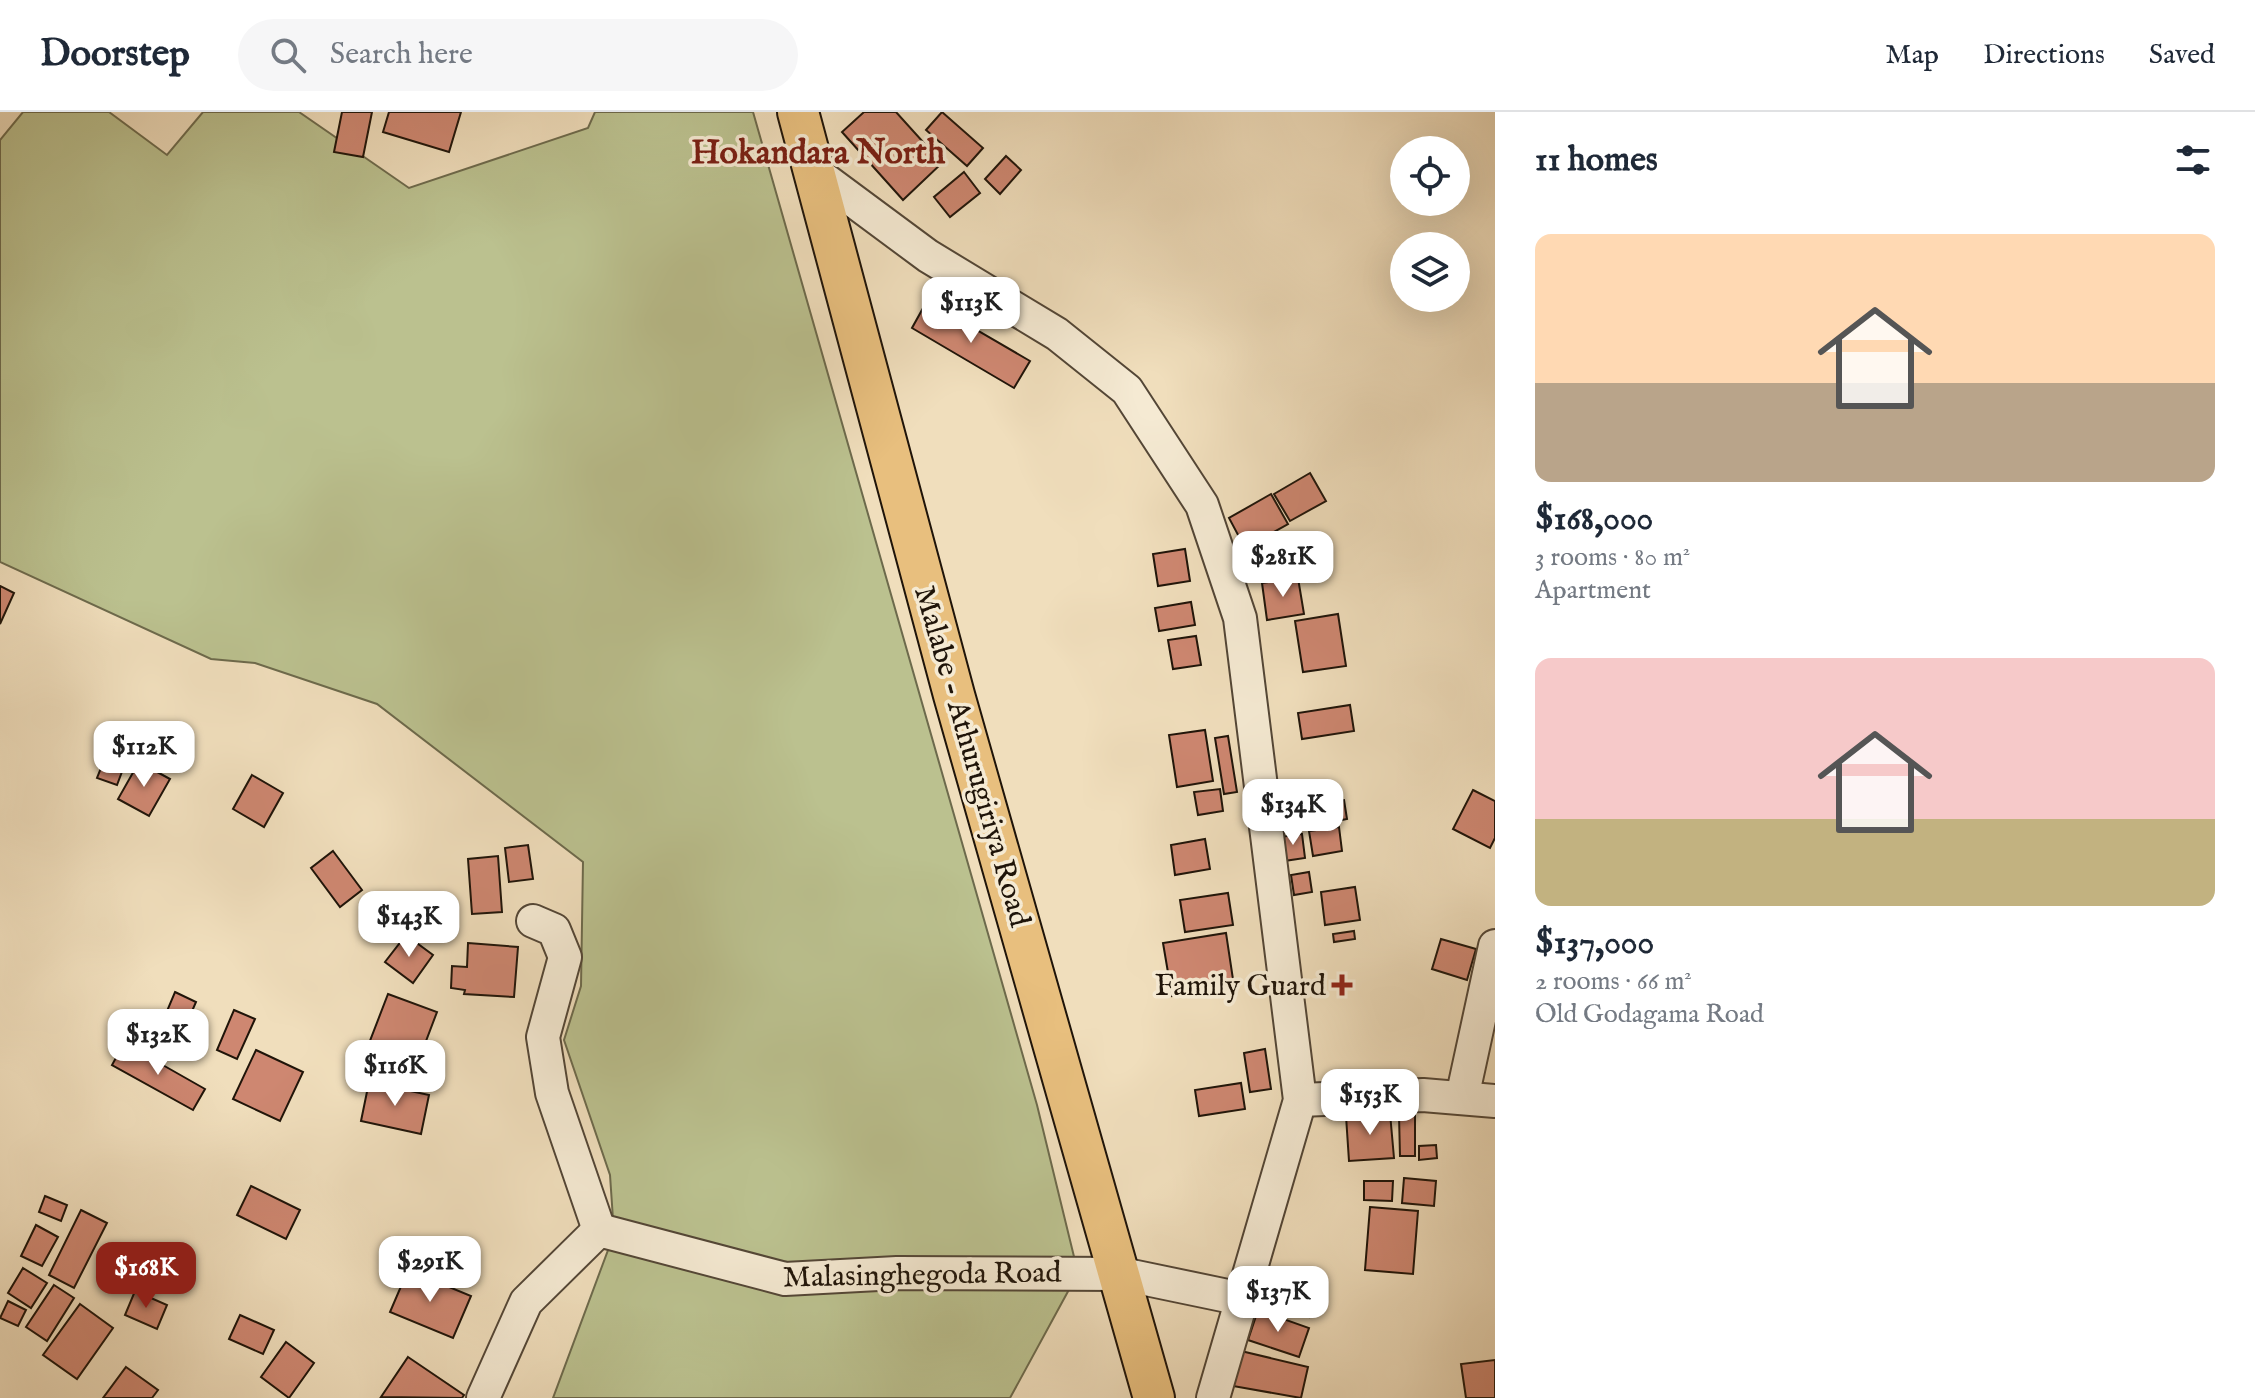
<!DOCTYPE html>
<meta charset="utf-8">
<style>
:root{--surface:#fff;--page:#f6f6f7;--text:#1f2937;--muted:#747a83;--line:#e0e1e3;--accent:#8f2418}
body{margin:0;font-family:"IM FELL English",serif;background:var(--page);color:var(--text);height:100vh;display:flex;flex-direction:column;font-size:30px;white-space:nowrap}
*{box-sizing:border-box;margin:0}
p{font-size:26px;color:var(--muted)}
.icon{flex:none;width:44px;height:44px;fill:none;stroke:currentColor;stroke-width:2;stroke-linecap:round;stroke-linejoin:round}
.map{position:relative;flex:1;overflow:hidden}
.details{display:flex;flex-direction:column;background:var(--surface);width:760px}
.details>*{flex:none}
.buttons{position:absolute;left:1390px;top:24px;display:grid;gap:16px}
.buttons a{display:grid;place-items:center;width:80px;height:80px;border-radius:50%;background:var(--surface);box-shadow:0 8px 32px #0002;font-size:40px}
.price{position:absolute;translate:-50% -68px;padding:0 18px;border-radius:16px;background:#fff;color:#222;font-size:26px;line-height:52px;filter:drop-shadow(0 2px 4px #0008)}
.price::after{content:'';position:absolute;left:50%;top:48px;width:24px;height:18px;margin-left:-12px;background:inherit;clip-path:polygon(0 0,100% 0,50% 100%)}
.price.current{background:var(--accent);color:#fff}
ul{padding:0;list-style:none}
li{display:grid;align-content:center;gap:16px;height:424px;padding:0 40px}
li span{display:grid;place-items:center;height:248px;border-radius:16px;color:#555}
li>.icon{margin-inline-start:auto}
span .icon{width:144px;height:144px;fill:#fffc;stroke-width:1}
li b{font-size:34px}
h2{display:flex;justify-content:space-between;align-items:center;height:96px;padding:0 40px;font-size:34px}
header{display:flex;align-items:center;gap:48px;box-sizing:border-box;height:112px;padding:0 40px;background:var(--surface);border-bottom:2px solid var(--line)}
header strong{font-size:38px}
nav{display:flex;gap:44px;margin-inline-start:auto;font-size:28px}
.search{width:560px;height:72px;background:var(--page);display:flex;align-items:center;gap:20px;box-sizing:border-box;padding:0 28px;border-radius:44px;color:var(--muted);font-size:30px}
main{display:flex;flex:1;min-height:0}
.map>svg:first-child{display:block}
.green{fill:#bbc18f;stroke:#6d6a4c;stroke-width:2}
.building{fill:#ce8771;stroke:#1f1409;stroke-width:2}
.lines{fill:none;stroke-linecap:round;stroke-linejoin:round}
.minor-casing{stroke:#534636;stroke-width:36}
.major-casing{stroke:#1f1409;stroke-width:44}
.minor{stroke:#f5ead3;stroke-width:32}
.major{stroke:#e8bf7e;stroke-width:40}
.poi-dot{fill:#8f2418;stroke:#f5ead3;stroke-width:3}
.labels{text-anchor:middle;stroke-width:7;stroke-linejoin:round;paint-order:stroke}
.street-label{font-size:30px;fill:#1f1409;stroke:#f5ead3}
.poi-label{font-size:30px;fill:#1f1409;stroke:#f5ead3;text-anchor:end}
.quarter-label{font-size:34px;font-weight:bold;fill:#7a1f14;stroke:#f5ead3}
</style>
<header>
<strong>Doorstep</strong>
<div class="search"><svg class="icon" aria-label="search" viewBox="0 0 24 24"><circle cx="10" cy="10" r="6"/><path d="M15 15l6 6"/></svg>Search here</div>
<nav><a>Map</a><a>Directions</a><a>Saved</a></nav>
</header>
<main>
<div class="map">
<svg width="1495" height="1286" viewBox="0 0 1495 1286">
<rect width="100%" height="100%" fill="#f0debc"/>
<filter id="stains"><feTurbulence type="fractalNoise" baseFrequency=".0025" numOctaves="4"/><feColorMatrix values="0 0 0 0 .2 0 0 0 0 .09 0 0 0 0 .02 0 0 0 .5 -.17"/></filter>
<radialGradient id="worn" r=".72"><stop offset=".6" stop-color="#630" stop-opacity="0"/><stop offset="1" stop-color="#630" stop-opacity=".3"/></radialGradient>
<!-- green -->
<path class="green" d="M23 0H109L167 43 203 0H299L409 76 588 16 595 0H753L1037 993 1078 1161 1010 1286H553L614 1122 610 1063 564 928 581 874 583 750 377 592 255 551 211 547 0 450V28Z"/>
<!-- building -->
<g class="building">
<path d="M342 0H372L363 45 334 40Z"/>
<path d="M389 0H461L449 40 383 20Z"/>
<path d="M864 0H896L942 51 903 88 842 20Z"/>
<path d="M942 0 983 36 967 54 926 18Z"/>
<path d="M1006 44 1021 58 1000 82 985 67Z"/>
<path d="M964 60 980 81 950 105 934 85Z"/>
<path d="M927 189 1030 249 1014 276 912 216Z"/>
<path d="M1310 361 1326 389 1290 409 1274 382Z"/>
<path d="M1271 382 1288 412 1245 436 1229 406Z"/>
<path d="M1185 437 1190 469 1158 474 1153 442Z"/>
<path d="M1298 466 1304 502 1267 508 1262 471Z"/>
<path d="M0 474 14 481 0 512Z"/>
<path d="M1191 490 1195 513 1159 519 1155 496Z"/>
<path d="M1338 502 1346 554 1303 560 1295 509Z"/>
<path d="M1196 524 1201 553 1173 557 1168 528Z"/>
<path d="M1350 593 1354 619 1302 627 1298 601Z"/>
<path d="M1205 618 1213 669 1177 675 1169 623Z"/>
<path d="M1228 624 1237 680 1224 682 1215 626Z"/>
<path d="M107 641 126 649 117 673 97 666Z"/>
<path d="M139 650 170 667 149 704 118 687Z"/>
<path d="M252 663 283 681 264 715 233 697Z"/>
<path d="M1220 677 1223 699 1198 703 1194 680Z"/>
<path d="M1473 678 1495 689V726L1490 736 1453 717Z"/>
<path d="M1324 680 1327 706 1280 713 1276 687Z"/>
<path d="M1344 688 1347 707 1332 710 1329 690Z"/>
<path d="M1339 715 1342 739 1313 744 1309 719Z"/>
<path d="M1302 722 1305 746 1284 749 1280 725Z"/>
<path d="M1205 727 1210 757 1175 763 1171 733Z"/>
<path d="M528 733 533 767 509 770 505 736Z"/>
<path d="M333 739 362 778 340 795 311 756Z"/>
<path d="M498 744 502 800 472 802 468 747Z"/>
<path d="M1309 760 1312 780 1294 783 1291 763Z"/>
<path d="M1355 775 1360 808 1325 813 1321 780Z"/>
<path d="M1228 781 1233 813 1185 820 1180 788Z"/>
<path d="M1354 819 1355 827 1334 830 1333 822Z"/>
<path d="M1226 821 1234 874 1172 884 1163 831Z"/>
<path d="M406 823 433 843 413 871 385 850Z"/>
<path d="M1441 827 1476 837 1467 868 1432 857Z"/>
<path d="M468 831 518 835 514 885 464 882 465 878 451 876 452 854 467 855Z"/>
<path d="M175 880 196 890 183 920 162 911Z"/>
<path d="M388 882 437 900 412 966 363 947Z"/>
<path d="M234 898 255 907 237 947 217 938Z"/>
<path d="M124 931 205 977 193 998 112 953Z"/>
<path d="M1265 937 1271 977 1250 980 1244 941Z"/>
<path d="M256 938 303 960 280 1009 233 987Z"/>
<path d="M369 970 429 983 421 1022 361 1009Z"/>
<path d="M1241 971 1245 997 1199 1004 1195 978Z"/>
<path d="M1390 1001 1394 1046 1349 1049 1346 1004Z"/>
<path d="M1399 1003H1415V1044H1400Z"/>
<path d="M1436 1033 1437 1046 1419 1048V1034Z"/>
<path d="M1404 1066 1436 1069 1434 1094 1402 1091Z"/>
<path d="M1364 1069H1393L1392 1089 1364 1088Z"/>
<path d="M251 1074 300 1098 286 1127 237 1103Z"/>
<path d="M45 1084 67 1093 61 1109 39 1100Z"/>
<path d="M1370 1095 1418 1099 1413 1162 1365 1158Z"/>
<path d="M81 1098 107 1111 74 1176 49 1163Z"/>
<path d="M36 1113 58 1125 42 1154 21 1144Z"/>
<path d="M23 1156 47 1171 31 1196 8 1181Z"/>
<path d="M408 1158 471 1184 453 1226 390 1200Z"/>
<path d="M1267 1162 1317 1176 1309 1205 1259 1190Z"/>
<path d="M54 1173 74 1186 47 1229 26 1215Z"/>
<path d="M135 1179 167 1193 157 1217 125 1203Z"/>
<path d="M8 1189 26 1198 18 1214 0 1206Z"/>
<path d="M80 1192 113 1216 77 1267 43 1243Z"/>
<path d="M1258 1198 1309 1216 1299 1245 1248 1228Z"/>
<path d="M240 1203 274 1218 263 1242 229 1227Z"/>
<path d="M286 1230 314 1251 289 1286 261 1265Z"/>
<path d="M1241 1239 1308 1255 1301 1286 1233 1274Z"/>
<path d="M408 1245 464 1283 462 1286 381 1285Z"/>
<path d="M1495 1248V1286H1466L1461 1252Z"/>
<path d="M126 1255 158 1278 152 1286H103Z"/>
</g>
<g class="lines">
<defs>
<g id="minor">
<path d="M816 61 928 144 1057 222 1127 278 1202 393 1240 506 1300 988 1213 1286"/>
<path d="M533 809 554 818 565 845 543 925 552 981 599 1118"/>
<path d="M1462 986 1495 834"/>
<path d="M1300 988 1423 983 1495 989"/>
<path d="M483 1286 526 1190 599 1118 785 1167 897 1161 1122 1162 1242 1187"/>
</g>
<path id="major" d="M798 0 954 583 1154 1286"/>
</defs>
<!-- minor casing -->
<use href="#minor" class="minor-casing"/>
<!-- major casing -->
<use href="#major" class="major-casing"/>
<!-- minor -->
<use href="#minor" class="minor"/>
<!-- major -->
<use href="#major" class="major"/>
</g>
<!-- markers -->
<path class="poi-dot" d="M1338 861h8v8h8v8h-8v8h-8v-8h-8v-8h8z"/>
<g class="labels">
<!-- street labels -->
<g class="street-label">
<text transform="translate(973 644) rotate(74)" y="10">Malabe - Athurugiriya Road</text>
<text transform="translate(922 1162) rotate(-1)" y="10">Malasinghegoda Road</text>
</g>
<!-- poi labels -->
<g class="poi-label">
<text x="1326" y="883">Family Guard</text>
</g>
<!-- quarter labels -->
<g class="quarter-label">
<text x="818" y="51">Hokandara North</text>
</g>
</g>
<rect width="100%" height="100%" filter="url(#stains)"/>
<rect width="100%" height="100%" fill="url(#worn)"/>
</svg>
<div class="buttons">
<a><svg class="icon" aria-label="locate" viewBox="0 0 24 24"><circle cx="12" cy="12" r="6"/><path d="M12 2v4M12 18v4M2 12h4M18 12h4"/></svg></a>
<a><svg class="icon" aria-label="layers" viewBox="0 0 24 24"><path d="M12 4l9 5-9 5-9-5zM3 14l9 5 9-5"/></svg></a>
</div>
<b class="price" style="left:971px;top:233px">$113K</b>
<b class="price" style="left:1283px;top:487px">$281K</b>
<b class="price" style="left:144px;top:677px">$112K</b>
<b class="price" style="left:1293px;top:735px">$134K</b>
<b class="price" style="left:409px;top:847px">$143K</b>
<b class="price" style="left:158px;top:965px">$132K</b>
<b class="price" style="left:395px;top:996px">$116K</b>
<b class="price" style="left:1370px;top:1025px">$153K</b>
<b class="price" style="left:430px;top:1192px">$291K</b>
<b class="price current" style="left:146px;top:1198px">$168K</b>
<b class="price" style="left:1278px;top:1222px">$137K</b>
</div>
<section class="details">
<h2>11 homes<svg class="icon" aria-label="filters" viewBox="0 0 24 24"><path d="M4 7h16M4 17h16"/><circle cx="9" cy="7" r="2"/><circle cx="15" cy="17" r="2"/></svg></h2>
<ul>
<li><span style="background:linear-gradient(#ffd9b3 60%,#b9a48a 0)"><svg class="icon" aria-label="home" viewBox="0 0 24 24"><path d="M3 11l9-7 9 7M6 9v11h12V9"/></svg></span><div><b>$168,000</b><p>3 rooms · 80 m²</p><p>Apartment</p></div></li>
<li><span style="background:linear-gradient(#f6c9c9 65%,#c2b280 0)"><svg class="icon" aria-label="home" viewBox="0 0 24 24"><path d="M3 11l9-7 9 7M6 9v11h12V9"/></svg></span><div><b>$137,000</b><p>2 rooms · 66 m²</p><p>Old Godagama Road</p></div></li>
</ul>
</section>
</main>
